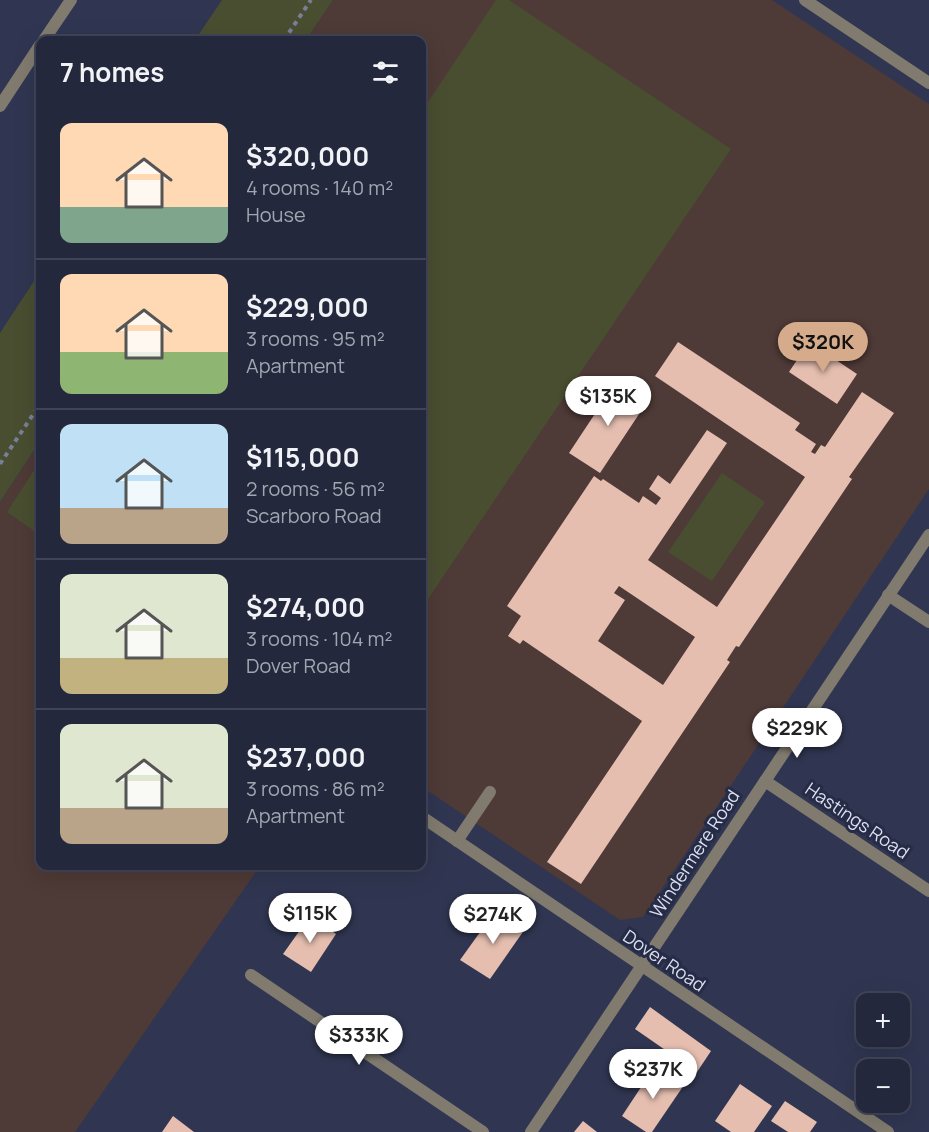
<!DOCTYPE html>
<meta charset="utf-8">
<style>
:root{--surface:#24283d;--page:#303448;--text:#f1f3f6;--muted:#a3a6b0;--line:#414457;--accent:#d6ab8b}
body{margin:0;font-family:Manrope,sans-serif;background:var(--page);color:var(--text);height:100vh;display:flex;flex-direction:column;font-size:22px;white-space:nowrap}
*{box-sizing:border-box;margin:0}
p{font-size:20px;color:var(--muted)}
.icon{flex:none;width:33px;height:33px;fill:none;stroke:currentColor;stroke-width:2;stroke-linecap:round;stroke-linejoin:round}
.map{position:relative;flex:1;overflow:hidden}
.drawer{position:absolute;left:36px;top:36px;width:390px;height:834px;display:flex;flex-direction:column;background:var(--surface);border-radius:12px;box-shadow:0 6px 24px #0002,0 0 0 2px var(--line)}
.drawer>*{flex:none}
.tools{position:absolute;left:856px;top:993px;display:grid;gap:12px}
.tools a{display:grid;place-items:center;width:54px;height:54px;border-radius:12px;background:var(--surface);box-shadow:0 6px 24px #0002,0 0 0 2px var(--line);font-size:30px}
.price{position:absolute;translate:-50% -51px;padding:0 14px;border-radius:21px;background:#fff;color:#222;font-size:20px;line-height:39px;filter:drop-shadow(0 2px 3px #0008)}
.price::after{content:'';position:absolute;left:50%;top:36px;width:18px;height:14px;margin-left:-9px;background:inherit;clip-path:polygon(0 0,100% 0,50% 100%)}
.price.current{background:var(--accent);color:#111}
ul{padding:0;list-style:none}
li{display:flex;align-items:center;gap:18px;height:150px;padding:0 24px}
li+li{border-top:2px solid var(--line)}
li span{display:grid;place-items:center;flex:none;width:168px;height:120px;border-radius:12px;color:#555}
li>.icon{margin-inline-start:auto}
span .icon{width:72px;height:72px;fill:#fffc;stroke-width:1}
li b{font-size:26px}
h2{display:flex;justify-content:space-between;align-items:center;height:72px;padding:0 24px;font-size:26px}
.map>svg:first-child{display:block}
.education{fill:#4e3a37}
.green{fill:#494e31}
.building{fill:#e5beb0;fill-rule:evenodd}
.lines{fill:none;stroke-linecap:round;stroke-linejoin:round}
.path{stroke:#797f96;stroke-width:4;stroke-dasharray:4.5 4.5;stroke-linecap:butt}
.lane{stroke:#807b6e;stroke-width:12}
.street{stroke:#807b6e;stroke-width:12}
.labels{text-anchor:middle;stroke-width:6;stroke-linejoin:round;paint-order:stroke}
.street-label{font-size:18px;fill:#dadff0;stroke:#262b46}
</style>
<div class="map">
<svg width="929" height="1132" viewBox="0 0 929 1132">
<rect width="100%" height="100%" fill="#303651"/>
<!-- education -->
<g class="education">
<path d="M333 0H772L929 104V489L643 917 620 920 422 787V40H306Z"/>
<path d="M40 441V866H260L75 1132H0V502Z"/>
</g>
<!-- green -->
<g class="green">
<path d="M222 0H333L306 40H195Z"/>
<path d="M496 0H509L731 149 422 608V111Z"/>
<path d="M40 272V441L0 502V333Z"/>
<path d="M35 469 40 473V535L7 512Z"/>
<path d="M722 473 765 502 712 581 668 552Z"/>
</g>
<!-- building -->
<g class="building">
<path d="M678 342 800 423 795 430 816 444 811 452 815 454 821 445 825 447 862 392 894 413 849 477 852 479 739 647 736 646 727 660 730 662 581 884 547 862 642 721 523 640 520 644 508 636 521 616 507 606 594 476 601 481 603 479 639 503 643 496 656 505 661 498 649 489 658 475 670 484 707 430 727 443 648 560 717 607 805 477 655 376ZM619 586 695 637 663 685 598 641 625 600 614 593Z"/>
<path d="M809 342 857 374 837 404 789 372Z"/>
<path d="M616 382 647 402 600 473 569 453Z"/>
<path d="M496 910 525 929 490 979 460 960Z"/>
<path d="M310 916 336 934 311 972 283 954Z"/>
<path d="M650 1007 711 1051 697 1072 635 1029Z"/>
<path d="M655 1066 684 1085 652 1132H646L622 1116Z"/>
<path d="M740 1084 772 1106 754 1132H731L715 1121Z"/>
<path d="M785 1101 817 1122 810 1132H788L771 1121Z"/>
<path d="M173 1116 194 1132H162Z"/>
<path d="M583 1121 597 1132H574Z"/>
</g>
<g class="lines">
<!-- path -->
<g class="path">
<path d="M284 40 311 0"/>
<path d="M0 464 40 404"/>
</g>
<!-- lane -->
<path class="lane" d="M457 841 490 792"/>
<!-- street -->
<g class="street">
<path d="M805 0 929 83"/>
<path d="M44 40 71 0"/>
<path d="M0 106 40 45"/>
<path d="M888 595 929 622"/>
<path d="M765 781 929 891"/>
<path d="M422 817 888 1132"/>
<path d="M251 975 483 1132"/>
<path d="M531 1132 929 535"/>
</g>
</g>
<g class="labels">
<!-- street labels -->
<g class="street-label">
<text transform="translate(857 821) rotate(34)" y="6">Hastings Road</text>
<text transform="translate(695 854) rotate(-57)" y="6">Windermere Road</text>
<text transform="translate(664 961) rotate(34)" y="6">Dover Road</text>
</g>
</g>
</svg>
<div class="tools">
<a>+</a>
<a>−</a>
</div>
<b class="price current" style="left:823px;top:373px">$320K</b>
<b class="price" style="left:608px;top:427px">$135K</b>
<b class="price" style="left:797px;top:759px">$229K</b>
<b class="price" style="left:310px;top:944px">$115K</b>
<b class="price" style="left:493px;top:945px">$274K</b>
<b class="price" style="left:359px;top:1066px">$333K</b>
<b class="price" style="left:653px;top:1100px">$237K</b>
<section class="drawer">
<h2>7 homes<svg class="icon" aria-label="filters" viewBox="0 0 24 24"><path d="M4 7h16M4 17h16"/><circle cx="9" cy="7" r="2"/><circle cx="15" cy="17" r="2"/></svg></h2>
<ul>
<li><span style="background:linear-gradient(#ffd9b3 70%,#7fa58c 0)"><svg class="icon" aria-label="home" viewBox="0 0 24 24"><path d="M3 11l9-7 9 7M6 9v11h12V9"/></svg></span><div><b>$320,000</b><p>4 rooms · 140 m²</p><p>House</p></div></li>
<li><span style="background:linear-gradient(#ffd9b3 65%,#8fb573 0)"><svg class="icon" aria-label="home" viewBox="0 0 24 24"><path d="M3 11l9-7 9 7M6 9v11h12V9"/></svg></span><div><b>$229,000</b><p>3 rooms · 95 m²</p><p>Apartment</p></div></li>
<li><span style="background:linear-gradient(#bfe0f5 70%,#b9a48a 0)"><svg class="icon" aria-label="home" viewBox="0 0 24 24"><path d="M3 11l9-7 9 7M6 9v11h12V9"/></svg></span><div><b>$115,000</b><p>2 rooms · 56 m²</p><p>Scarboro Road</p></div></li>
<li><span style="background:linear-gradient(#dfe7d0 70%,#c2b280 0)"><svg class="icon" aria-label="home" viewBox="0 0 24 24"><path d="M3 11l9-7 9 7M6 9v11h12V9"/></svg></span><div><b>$274,000</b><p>3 rooms · 104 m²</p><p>Dover Road</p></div></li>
<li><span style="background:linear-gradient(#dfe7d0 70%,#b9a48a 0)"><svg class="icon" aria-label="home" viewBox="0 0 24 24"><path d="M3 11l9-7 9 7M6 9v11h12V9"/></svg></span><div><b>$237,000</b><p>3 rooms · 86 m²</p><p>Apartment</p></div></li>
</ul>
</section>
</div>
